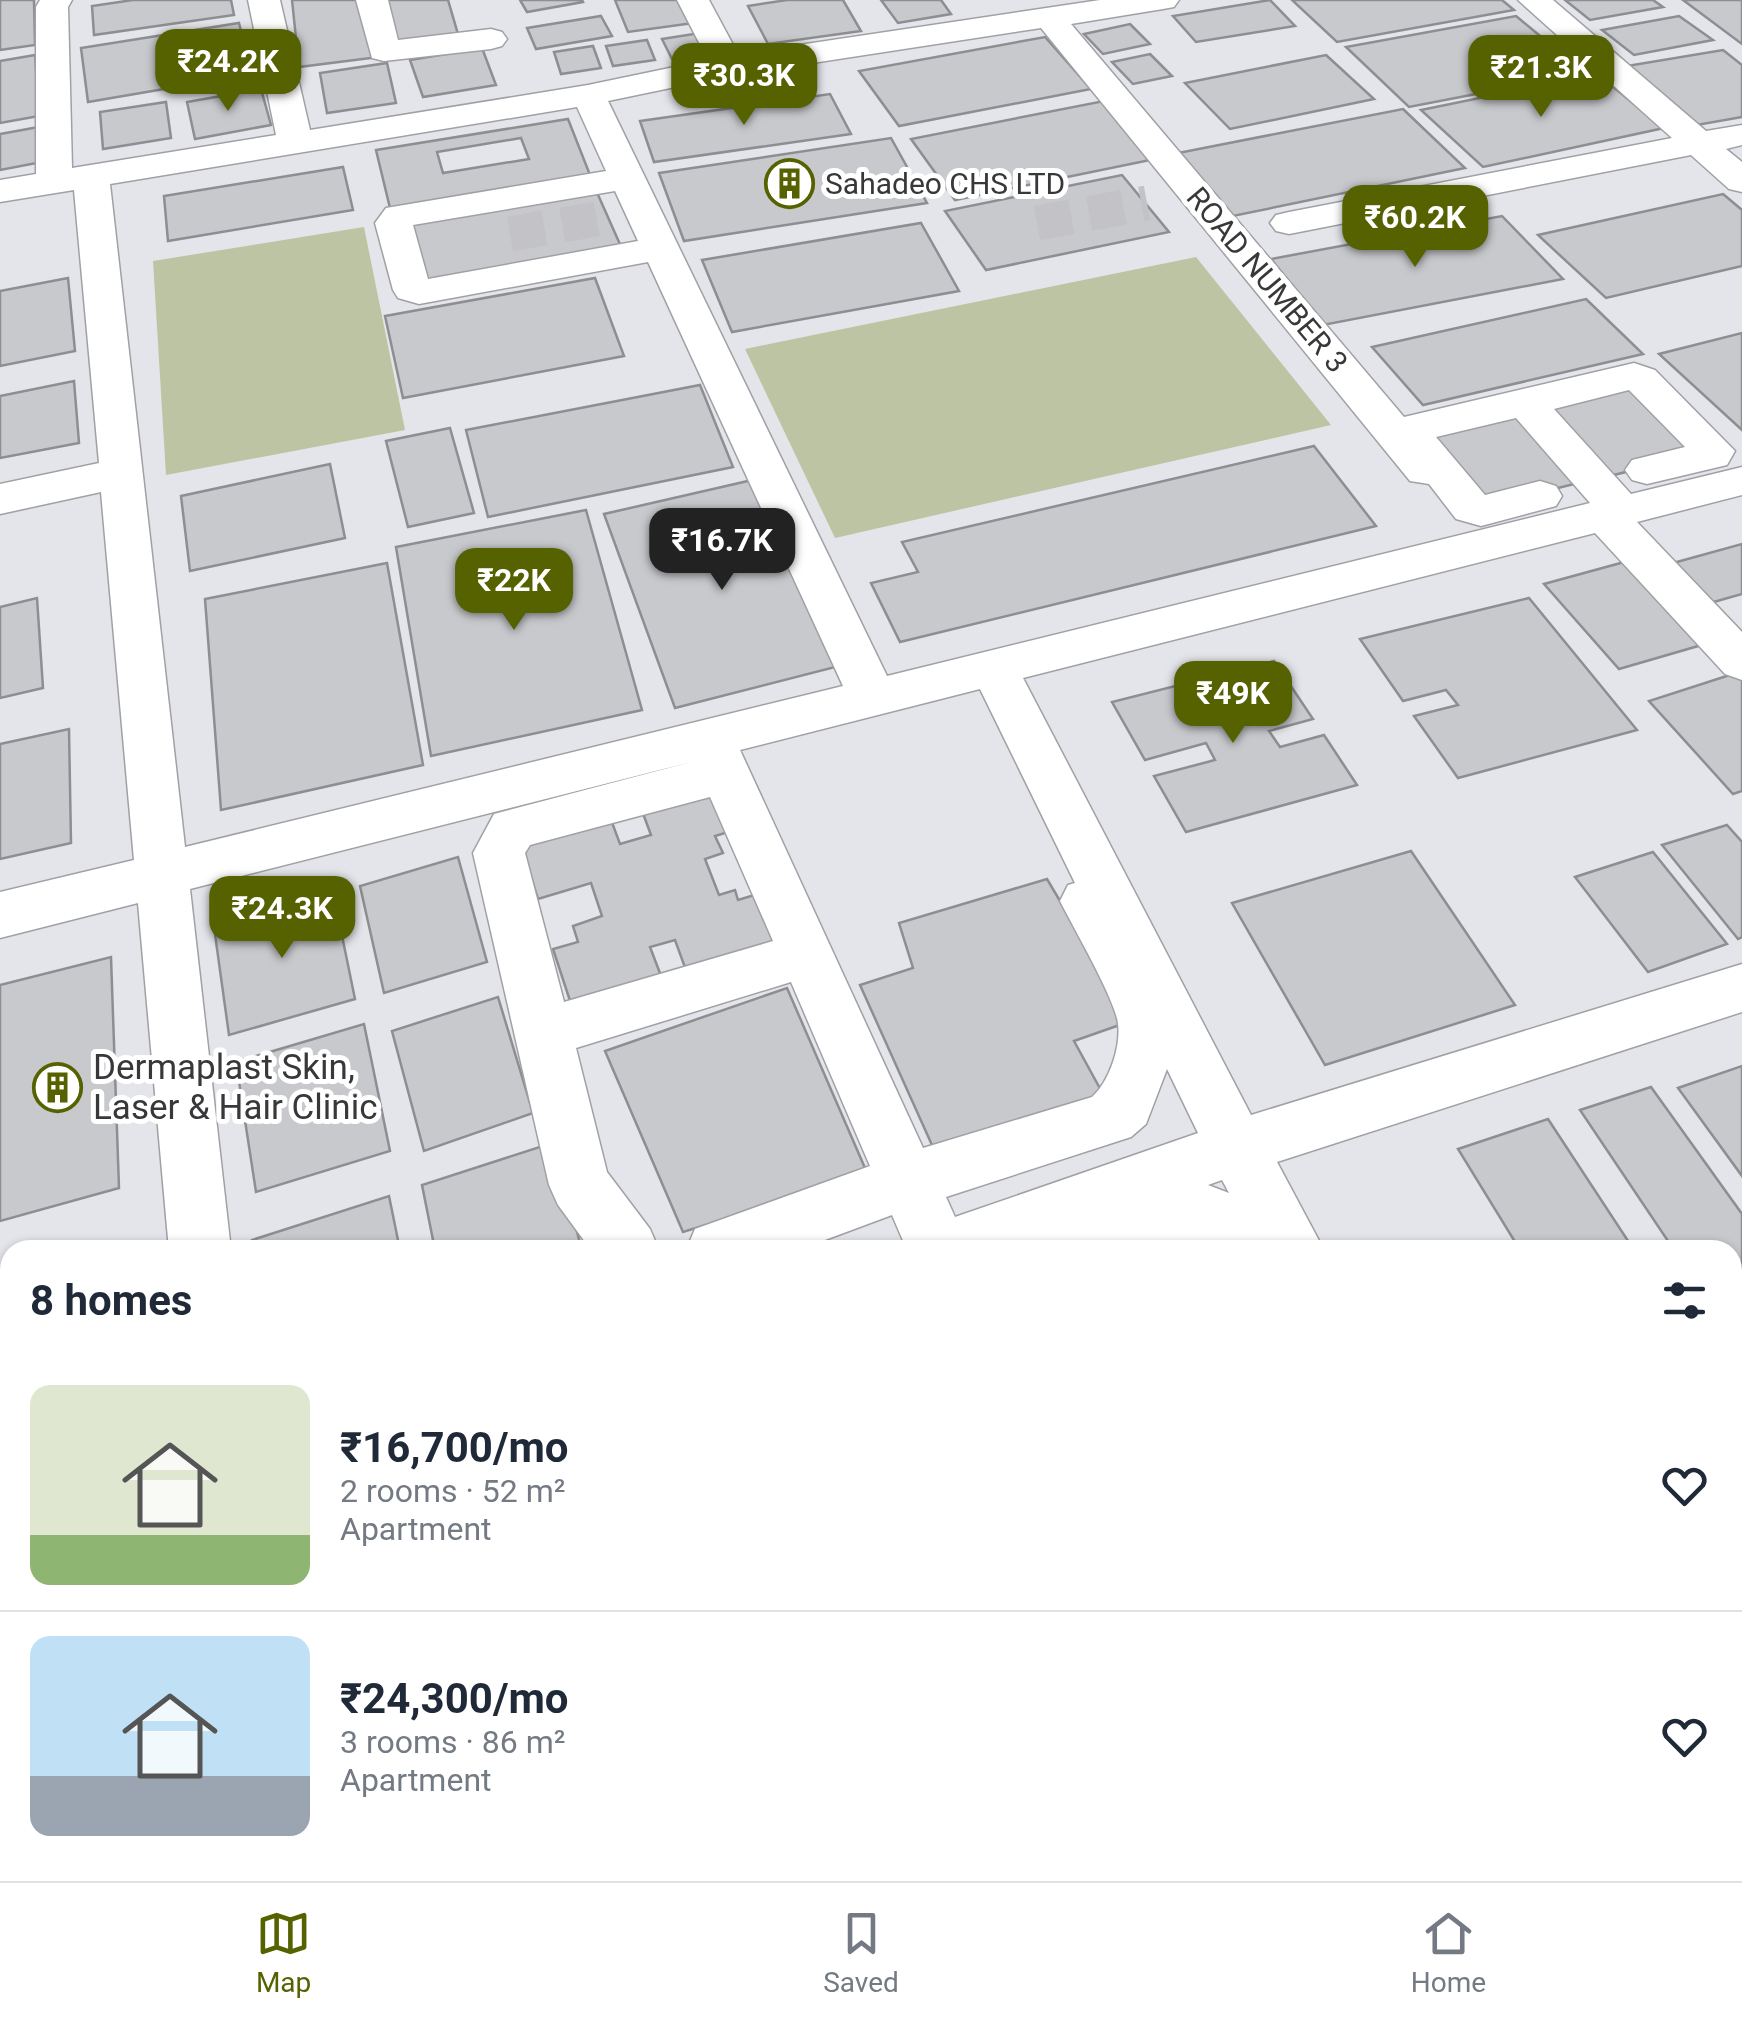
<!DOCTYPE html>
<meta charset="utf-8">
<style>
:root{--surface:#fff;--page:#f2f2f3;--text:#1f2937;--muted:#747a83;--line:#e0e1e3;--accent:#566100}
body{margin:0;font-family:Roboto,sans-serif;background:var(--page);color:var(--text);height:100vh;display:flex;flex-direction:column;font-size:38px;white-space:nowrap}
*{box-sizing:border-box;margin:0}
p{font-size:32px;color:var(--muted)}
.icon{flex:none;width:55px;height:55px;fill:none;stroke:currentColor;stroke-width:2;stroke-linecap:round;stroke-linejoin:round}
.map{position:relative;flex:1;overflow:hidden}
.details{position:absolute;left:0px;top:1240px;width:1742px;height:642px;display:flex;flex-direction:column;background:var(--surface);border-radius:30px 30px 0 0;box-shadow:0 2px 8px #0004}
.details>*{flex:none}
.price{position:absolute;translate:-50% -85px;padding:0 22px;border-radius:20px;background:var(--accent);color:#fff;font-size:32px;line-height:65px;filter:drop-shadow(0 2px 5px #0008)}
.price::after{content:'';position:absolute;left:50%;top:60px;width:30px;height:22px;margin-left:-15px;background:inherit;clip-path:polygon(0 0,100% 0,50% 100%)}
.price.current{background:#222;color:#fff}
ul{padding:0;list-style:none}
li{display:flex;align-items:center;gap:30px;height:250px;padding:0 30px}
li+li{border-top:2px solid var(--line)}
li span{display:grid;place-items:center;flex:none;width:280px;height:200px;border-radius:20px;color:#555}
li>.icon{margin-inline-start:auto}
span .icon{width:120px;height:120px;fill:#fffc;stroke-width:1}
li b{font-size:42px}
h2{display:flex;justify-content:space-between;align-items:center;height:120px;padding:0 30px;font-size:42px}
.tab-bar{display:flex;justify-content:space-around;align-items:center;height:140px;border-top:2px solid var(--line);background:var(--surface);font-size:28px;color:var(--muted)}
.tab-bar a{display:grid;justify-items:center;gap:5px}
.tab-bar .current{color:var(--accent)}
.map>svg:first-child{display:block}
.green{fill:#bdc4a3}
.building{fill:#c8c9cd;stroke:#8d8e92;stroke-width:2.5;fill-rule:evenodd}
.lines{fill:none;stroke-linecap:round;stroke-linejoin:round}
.minor-tunnel{stroke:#c2c2c7;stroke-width:35;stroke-dasharray:35 18;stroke-linecap:butt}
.minor-casing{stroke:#a0a1a5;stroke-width:3}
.minor{fill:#fff;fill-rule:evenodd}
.labels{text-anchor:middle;stroke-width:10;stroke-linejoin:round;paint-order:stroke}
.far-poi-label{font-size:30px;fill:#38383a;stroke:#fff;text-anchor:start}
.far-street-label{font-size:30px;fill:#38383a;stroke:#fff}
.poi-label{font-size:35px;fill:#38383a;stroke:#fff;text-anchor:start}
</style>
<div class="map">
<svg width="1742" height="1881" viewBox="0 0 1742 1881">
<rect width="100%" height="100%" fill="#e4e5ea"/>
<!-- green -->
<g class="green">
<path d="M364 227 405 430 166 475 153 261Z"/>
<path d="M1196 257 1331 425 835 538 745 349Z"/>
</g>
<!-- building -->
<g class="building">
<path d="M0 0H34L35 45 0 50Z"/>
<path d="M133 0H231L234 15 94 35 92 6Z"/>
<path d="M292 0H369L379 57 299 67Z"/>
<path d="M376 0H448L460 41 390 51Z"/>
<path d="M520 0H582L583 2 527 12Z"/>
<path d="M615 0H691L701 22 628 32Z"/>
<path d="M787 0H843L861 31 768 44 748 6Z"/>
<path d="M881 0H941L951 14 898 23Z"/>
<path d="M1270 0 1295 26 1196 42 1173 16Z"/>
<path d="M1292 0H1502L1514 10 1337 42Z"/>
<path d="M1565 0H1653L1663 7 1590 20Z"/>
<path d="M1683 0H1742V44Z"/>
<path d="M601 16 612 36 536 49 527 28Z"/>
<path d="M1516 16 1585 73 1409 107 1346 47Z"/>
<path d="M1679 16 1713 40 1634 55 1602 30Z"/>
<path d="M239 23 252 74 88 102 81 48Z"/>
<path d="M1130 24 1150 44 1103 54 1084 34Z"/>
<path d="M706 32 717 52 672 59 662 39Z"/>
<path d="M1045 37 1091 89 899 126 859 71Z"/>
<path d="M647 40 655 60 613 66 606 46Z"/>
<path d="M593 46 601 68 561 74 554 52Z"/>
<path d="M482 48 496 85 423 97 410 60Z"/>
<path d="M1723 50 1742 65V117L1697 125 1627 66Z"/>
<path d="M1150 54 1172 76 1133 84 1112 62Z"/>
<path d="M35 55 39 116 0 123V61Z"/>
<path d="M1326 55 1374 99 1230 129 1185 83Z"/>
<path d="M387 63 396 103 327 113 320 73Z"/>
<path d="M1597 74 1664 128 1483 167 1421 110Z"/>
<path d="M261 89 271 125 195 139 187 102Z"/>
<path d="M830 94 851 134 654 162 640 121Z"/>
<path d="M1109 100 1160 158 955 200 911 139Z"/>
<path d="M166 102 171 138 103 149 100 112Z"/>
<path d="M1403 109 1465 168 1233 216 1178 153Z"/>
<path d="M568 119 590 175 390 208 376 150ZM521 138 529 159 443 173 437 152Z"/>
<path d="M44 126 47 161 0 170V134Z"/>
<path d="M891 138 927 203 684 241 659 173Z"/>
<path d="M343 167 353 210 168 241 164 196Z"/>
<path d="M1122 175 1169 232 986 270 945 211Z"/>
<path d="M595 188 623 251 423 286 403 220Z"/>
<path d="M1723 194 1742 210V266L1606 298 1538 235Z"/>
<path d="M1502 216 1563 279 1323 325 1271 259Z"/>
<path d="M921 223 959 291 732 332 702 260Z"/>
<path d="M68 278 75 351 0 366V291Z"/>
<path d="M595 278 624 356 403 398 385 316Z"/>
<path d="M1586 299 1643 354 1423 405 1372 347Z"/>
<path d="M1742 333V430L1659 354Z"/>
<path d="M1638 379 1711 452 1609 476 1537 402Z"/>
<path d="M74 381 79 443 0 458V396Z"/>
<path d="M700 385 733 467 488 517 466 430Z"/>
<path d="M1520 409 1586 481 1478 508 1415 433Z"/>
<path d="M450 428 474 513 408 527 386 441Z"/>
<path d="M1314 446 1376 526 900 642 871 583 918 572 902 542Z"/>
<path d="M330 464 345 538 190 571 181 496Z"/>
<path d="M761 478 847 664 675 708 604 514Z"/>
<path d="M586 510 642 710 431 756 396 547Z"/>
<path d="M1742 544V594L1703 605 1666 565Z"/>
<path d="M1628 561 1705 644 1619 669 1544 584Z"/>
<path d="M387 563 423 765 221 810 205 599Z"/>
<path d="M37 598 43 688 0 698V607Z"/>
<path d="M1529 598 1637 730 1458 778 1414 716 1458 705 1446 690 1403 701 1360 639Z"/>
<path d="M1274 661 1313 719 1269 731 1280 747 1324 735 1357 785 1186 832 1154 776 1215 760 1206 743 1145 760 1112 702Z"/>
<path d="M1736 673 1742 679V791L1733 794 1649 701Z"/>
<path d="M69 729 71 843 0 859V744Z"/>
<path d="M716 786 735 830 715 836 723 853 705 859 719 895 735 890 738 900 761 893 782 943 687 973 675 940 650 947 663 981 573 1010 553 949 578 942 573 926 602 916 591 883 538 899 520 844 610 817 620 844 651 835 641 808Z"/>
<path d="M1727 825 1742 842V937L1738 939 1662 845Z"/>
<path d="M1411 851 1515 1005 1325 1065 1232 903Z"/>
<path d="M1653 852 1727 944 1648 972 1575 877Z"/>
<path d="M458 857 487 962 384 993 360 886Z"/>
<path d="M1047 879 1131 1021 1074 1041 1103 1094 936 1154 860 985 913 968 899 923Z"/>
<path d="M332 887 355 999 229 1035 213 920Z"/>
<path d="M111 957 119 1188 0 1221V985Z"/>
<path d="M787 988 868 1175 683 1232 605 1051Z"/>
<path d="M498 997 533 1113 424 1151 392 1031Z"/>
<path d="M364 1024 390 1151 256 1192 236 1062Z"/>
<path d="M1742 1066V1176L1678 1088Z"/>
<path d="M1651 1087 1742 1214V1290L1732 1293V1250H1674L1580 1110Z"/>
<path d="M1548 1119 1634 1250H1520L1458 1149Z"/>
<path d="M552 1143 582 1250H435L422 1185Z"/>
<path d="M389 1196 400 1250H254L252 1240Z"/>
<path d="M10 1274V1512L0 1515V1277Z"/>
<path d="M1742 1308V1364L1732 1350V1312Z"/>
<path d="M1732 1392 1742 1407V1528L1732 1532Z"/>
<path d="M1742 1550V1846L1732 1850V1554Z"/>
<rect x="87" y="1872" width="128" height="9"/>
<path d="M1438 1872H1614L1618 1881H1442Z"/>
</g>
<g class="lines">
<!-- minor-tunnel -->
<g class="minor-tunnel">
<path d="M1037 223 1147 203"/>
<path d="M510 234 609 217"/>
</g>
<defs>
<g id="minor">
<path d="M40 0H72L68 7 72 168 276 135 248 0H280L310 130 588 85 708 60 677 0H709L738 54 1100 0H1179L1174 7 1163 9 1071 24 1404 417 1634 363 1655 370 1735 451 1727 465 1647 484 1632 480 1625 470 1632 460 1685 447 1629 390 1554 409 1631 494 1742 467V495L1637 522 1742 632V680L1725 674 1595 533 1023 678 1251 1115 1742 964V1012L1277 1162 1324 1250H1205L1199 1241 1171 1250H1050L1054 1241 1029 1250H907L892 1215 798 1250H686L695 1229 870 1166 791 982 576 1048 607 1172 650 1229 659 1250H591L558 1205 549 1185 473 853 494 814 695 761 190 889 231 1250H169L138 903 0 938V892L134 860 101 492 0 514V484L99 463 74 190 0 202V180L36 174V7ZM1041 28 1410 481 1429 484 1456 519 1481 526 1556 506 1562 496 1556 486 1540 481 1485 495 1436 437 1516 418 1590 503 887 676 608 101 728 76ZM577 107 606 171 386 208 375 223 393 290 398 298 419 304 648 262 843 686 185 847 110 184ZM615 191 638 241 428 279 413 225ZM980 689 1075 883 1068 885 1060 901C1073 927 1116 1001 1118 1024 1121 1047 1109 1082 1092 1097L923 1148 740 750ZM710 797 773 941 564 1002 525 853 530 845ZM1167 1069 1198 1133 955 1217 946 1197 1131 1137 1146 1124ZM1222 1180 1229 1193 1208 1185Z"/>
<path d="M356 0H388L398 40 491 29 502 32 507 39 502 46 491 49 384 61 372 58Z"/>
<path d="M1518 0H1553L1706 131 1742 125V145L1726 149 1742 162V192L1729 189 1691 155 1289 234 1276 231 1270 223 1276 215 1289 212 1672 138Z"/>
<path d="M11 1872H89L87 1881H9Z"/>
<path d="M768 1872H846L848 1881H770Z"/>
<path d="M1601 1872H1680L1683 1881H1605Z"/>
</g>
</defs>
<!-- minor casing -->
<use href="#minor" class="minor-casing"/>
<!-- minor -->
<use href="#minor" class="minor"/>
</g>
<!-- icons -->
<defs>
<symbol id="building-ring" viewBox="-11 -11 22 22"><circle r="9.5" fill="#fff" stroke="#566100" stroke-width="1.5"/><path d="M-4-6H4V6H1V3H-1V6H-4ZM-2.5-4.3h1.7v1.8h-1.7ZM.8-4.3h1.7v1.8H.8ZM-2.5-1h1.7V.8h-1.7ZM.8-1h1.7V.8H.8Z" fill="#566100"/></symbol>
</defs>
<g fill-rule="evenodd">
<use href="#building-ring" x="762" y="156" width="55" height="55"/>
<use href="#building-ring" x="30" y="1060" width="55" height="55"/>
</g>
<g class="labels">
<!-- far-poi labels -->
<g class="far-poi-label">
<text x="825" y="194">Sahadeo CHS LTD</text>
</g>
<!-- far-street labels -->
<g class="far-street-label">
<text transform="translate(1267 280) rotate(50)" y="10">ROAD NUMBER 3</text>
</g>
<!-- poi labels -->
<g class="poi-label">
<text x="93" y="1079">Dermaplast Skin,<tspan x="93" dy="40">Laser &amp; Hair Clinic</tspan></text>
</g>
</g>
</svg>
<b class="price" style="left:228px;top:114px">₹24.2K</b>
<b class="price" style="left:1541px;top:120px">₹21.3K</b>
<b class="price" style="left:744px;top:128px">₹30.3K</b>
<b class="price" style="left:1415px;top:270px">₹60.2K</b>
<b class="price current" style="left:722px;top:593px">₹16.7K</b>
<b class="price" style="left:514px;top:633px">₹22K</b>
<b class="price" style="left:1233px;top:746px">₹49K</b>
<b class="price" style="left:282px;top:961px">₹24.3K</b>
<section class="details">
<h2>8 homes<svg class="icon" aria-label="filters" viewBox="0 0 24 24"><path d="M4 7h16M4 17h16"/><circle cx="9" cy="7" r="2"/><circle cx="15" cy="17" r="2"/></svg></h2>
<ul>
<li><span style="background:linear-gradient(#dfe7d0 75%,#8fb573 0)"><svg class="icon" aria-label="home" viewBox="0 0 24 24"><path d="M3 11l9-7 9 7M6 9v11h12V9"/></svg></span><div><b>₹16,700/mo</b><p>2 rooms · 52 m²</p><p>Apartment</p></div><svg class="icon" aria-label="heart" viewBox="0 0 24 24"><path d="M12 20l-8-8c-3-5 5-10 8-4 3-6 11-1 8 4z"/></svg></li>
<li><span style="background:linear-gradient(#bfe0f5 70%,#9aa5b1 0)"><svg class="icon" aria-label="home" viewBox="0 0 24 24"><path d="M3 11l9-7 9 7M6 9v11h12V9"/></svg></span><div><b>₹24,300/mo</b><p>3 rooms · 86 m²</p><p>Apartment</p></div><svg class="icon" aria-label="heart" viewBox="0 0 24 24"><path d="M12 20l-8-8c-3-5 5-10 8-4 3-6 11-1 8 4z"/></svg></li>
</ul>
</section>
</div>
<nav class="tab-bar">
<a class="current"><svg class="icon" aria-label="map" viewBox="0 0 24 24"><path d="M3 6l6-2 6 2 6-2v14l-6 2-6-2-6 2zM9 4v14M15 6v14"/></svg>Map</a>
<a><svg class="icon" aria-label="saved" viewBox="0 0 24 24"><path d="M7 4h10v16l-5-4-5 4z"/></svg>Saved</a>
<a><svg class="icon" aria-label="home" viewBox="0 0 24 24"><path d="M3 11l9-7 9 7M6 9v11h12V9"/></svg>Home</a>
</nav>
